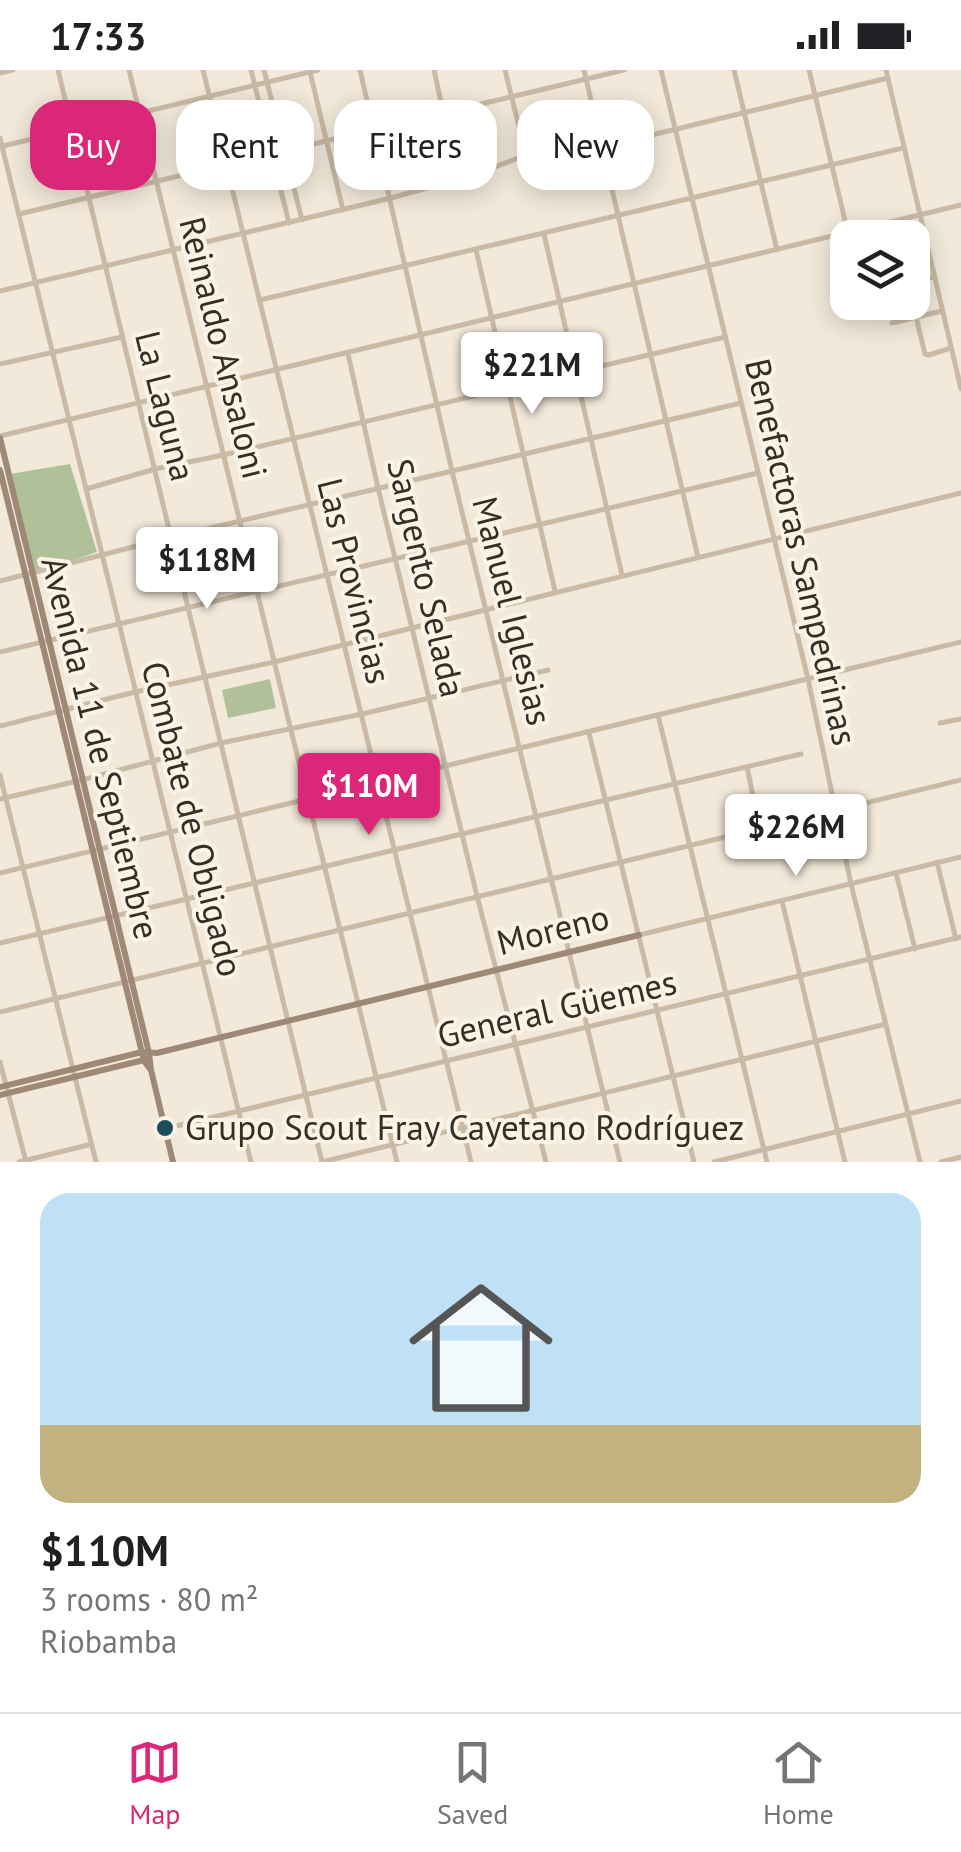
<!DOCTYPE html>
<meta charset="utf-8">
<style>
:root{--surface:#fff;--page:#f2f2f2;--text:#202124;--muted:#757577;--line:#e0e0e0;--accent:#db2777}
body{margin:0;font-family:"PT Sans",sans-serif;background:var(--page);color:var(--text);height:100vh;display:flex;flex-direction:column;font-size:38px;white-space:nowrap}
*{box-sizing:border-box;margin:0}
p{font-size:32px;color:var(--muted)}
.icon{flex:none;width:55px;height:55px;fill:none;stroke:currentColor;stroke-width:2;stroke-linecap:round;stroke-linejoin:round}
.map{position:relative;height:1092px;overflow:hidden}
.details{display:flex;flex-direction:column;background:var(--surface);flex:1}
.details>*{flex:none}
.guide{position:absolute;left:30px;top:30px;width:902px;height:90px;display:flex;gap:20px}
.buttons{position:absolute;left:830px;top:150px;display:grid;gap:20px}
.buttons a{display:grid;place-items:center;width:100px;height:100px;border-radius:20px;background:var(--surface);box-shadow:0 5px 25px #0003;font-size:50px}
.price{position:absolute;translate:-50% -85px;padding:0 22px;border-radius:10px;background:#fff;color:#222;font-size:32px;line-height:65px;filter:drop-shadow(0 2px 5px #0008)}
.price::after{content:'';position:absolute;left:50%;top:60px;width:30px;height:22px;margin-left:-15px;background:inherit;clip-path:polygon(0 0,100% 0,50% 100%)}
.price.current{background:var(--accent);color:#fff}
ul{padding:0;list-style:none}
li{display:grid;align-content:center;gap:20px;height:530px;padding:0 40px}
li+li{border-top:2px solid var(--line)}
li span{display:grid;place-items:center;height:310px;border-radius:30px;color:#555}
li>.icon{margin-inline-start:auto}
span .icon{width:180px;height:180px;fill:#fffc;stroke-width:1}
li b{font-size:42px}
.chip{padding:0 35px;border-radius:30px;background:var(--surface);box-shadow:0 5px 25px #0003;font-size:35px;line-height:90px}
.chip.current{background:var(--accent);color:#fff}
.status{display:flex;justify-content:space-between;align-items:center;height:70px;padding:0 50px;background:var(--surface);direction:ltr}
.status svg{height:28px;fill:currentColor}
.tab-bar{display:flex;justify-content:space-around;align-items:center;height:140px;border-top:2px solid var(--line);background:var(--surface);font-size:28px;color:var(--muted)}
.tab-bar a{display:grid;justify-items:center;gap:5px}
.tab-bar .current{color:var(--accent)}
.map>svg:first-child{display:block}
.garden{fill:#b0c199}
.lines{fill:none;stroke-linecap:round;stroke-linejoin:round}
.street{stroke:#cabaa5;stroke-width:5}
.secondary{stroke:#9e8977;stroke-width:6}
.poi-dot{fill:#1b4e58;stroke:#faf3e6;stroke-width:4}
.labels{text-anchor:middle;stroke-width:8;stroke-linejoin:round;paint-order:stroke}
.street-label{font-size:35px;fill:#362d27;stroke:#faf3e6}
.poi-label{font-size:35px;fill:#362d27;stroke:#faf3e6;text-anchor:start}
</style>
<div class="status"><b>17:33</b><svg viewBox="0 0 49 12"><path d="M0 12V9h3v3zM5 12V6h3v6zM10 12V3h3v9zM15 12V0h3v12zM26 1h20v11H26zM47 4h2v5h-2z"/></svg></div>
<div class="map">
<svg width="961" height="1092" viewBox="0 0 961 1092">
<rect width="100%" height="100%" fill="#f2e9da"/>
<!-- garden -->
<g class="garden">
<path d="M70 394 97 482 35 503 10 404Z"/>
<path d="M270 609 276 638 228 648 222 620Z"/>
</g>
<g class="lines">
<!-- street -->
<g class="street">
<path d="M58 0 322 1092"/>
<path d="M129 0 397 1092"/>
<path d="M203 0 471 1092"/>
<path d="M251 0 289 153"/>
<path d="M264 0 302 150"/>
<path d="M360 0 452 401 620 1092"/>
<path d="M434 0 458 110"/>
<path d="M505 0 526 85"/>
<path d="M584 0 698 487"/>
<path d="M661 0 808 609 851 814 920 1092"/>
<path d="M734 0 777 180"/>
<path d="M809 0 848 163"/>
<path d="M886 0 961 319"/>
<path d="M310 2 343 140"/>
<path d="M0 3 13 0"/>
<path d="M0 68 251 1092"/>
<path d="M3 76 318 0"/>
<path d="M19 144 624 0"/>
<path d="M544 164 622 505"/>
<path d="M476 180 555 521"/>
<path d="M912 211 934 207"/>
<path d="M0 221 391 128 474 105 526 85 602 77 888 8"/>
<path d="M260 230 903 78"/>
<path d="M916 247 925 284 929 285 951 278"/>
<path d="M892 253 942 241"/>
<path d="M348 284 378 418 477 826 546 1092"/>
<path d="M0 294 122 267"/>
<path d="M0 366 961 135"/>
<path d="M86 419 155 399 223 385 725 267"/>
<path d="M0 511 172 467 741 333"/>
<path d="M0 582 758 403"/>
<path d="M658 645 767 1092"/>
<path d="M940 653 961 649"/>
<path d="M0 656 135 622 274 592 961 423"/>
<path d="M589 663 694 1092"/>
<path d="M747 697 760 760"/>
<path d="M0 705 96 1092"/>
<path d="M0 729 82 710 221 673 362 644 548 600"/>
<path d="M937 792 956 869"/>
<path d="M0 803 961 572"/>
<path d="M896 803 915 879"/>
<path d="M782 831 845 1092"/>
<path d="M639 865 961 787"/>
<path d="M0 873 801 684"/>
<path d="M0 942 961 710"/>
<path d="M0 992 26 1092"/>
<path d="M164 1059 961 867"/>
<path d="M19 1092 92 1074"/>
<path d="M322 1092 886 954"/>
<path d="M714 1092 961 1031"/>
<path d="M941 1092 961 1087"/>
</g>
<!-- secondary -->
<g class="secondary">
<path d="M0 368 149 983 151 1000 173 1092"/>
<path d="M0 400 125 913 144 991 150 999"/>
<path d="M0 1017 142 982 157 983 639 865"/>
<path d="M0 1025 148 989"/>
</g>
</g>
<!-- markers -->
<circle class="poi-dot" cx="165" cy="1058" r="10"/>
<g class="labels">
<!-- street labels -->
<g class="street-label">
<text transform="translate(223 278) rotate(76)" y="12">Reinaldo Ansaloni</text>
<text transform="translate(165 336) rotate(76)" y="12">La Laguna</text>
<text transform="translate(801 482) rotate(77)" y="12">Benefactoras Sampedrinas</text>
<text transform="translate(426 508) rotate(77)" y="12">Sargento Selada</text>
<text transform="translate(354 511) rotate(76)" y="12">Las Provincias</text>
<text transform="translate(512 541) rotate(76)" y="12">Manuel Iglesias</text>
<text transform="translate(100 678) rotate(76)" y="12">Avenida 11 de Septiembre</text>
<text transform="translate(192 749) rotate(76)" y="12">Combate de Obligado</text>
<text transform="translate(553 860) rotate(-14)" y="12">Moreno</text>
<text transform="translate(557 939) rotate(-13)" y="12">General Güemes</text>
</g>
<!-- poi labels -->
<g class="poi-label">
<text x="185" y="1070">Grupo Scout Fray Cayetano Rodríguez</text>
</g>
</g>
</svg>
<div class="buttons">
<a><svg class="icon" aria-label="layers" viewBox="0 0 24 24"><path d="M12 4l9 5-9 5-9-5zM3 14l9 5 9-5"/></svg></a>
</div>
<b class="price" style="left:532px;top:347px">$221M</b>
<b class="price" style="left:207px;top:542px">$118M</b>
<b class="price current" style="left:369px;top:768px">$110M</b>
<b class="price" style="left:796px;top:809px">$226M</b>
<div class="guide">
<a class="chip current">Buy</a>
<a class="chip">Rent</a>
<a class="chip">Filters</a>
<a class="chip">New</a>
</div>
</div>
<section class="details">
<ul>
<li><span style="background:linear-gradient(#bfe0f5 75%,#c2b280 0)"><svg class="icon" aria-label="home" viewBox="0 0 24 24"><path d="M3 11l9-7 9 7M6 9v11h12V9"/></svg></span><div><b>$110M</b><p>3 rooms · 80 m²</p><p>Riobamba</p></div></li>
</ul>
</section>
<nav class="tab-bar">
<a class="current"><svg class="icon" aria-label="map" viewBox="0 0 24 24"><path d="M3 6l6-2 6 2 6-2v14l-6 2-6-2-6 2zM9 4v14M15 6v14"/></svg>Map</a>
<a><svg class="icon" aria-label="saved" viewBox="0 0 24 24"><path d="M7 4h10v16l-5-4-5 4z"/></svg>Saved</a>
<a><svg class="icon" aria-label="home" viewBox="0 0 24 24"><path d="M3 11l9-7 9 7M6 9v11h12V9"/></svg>Home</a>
</nav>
